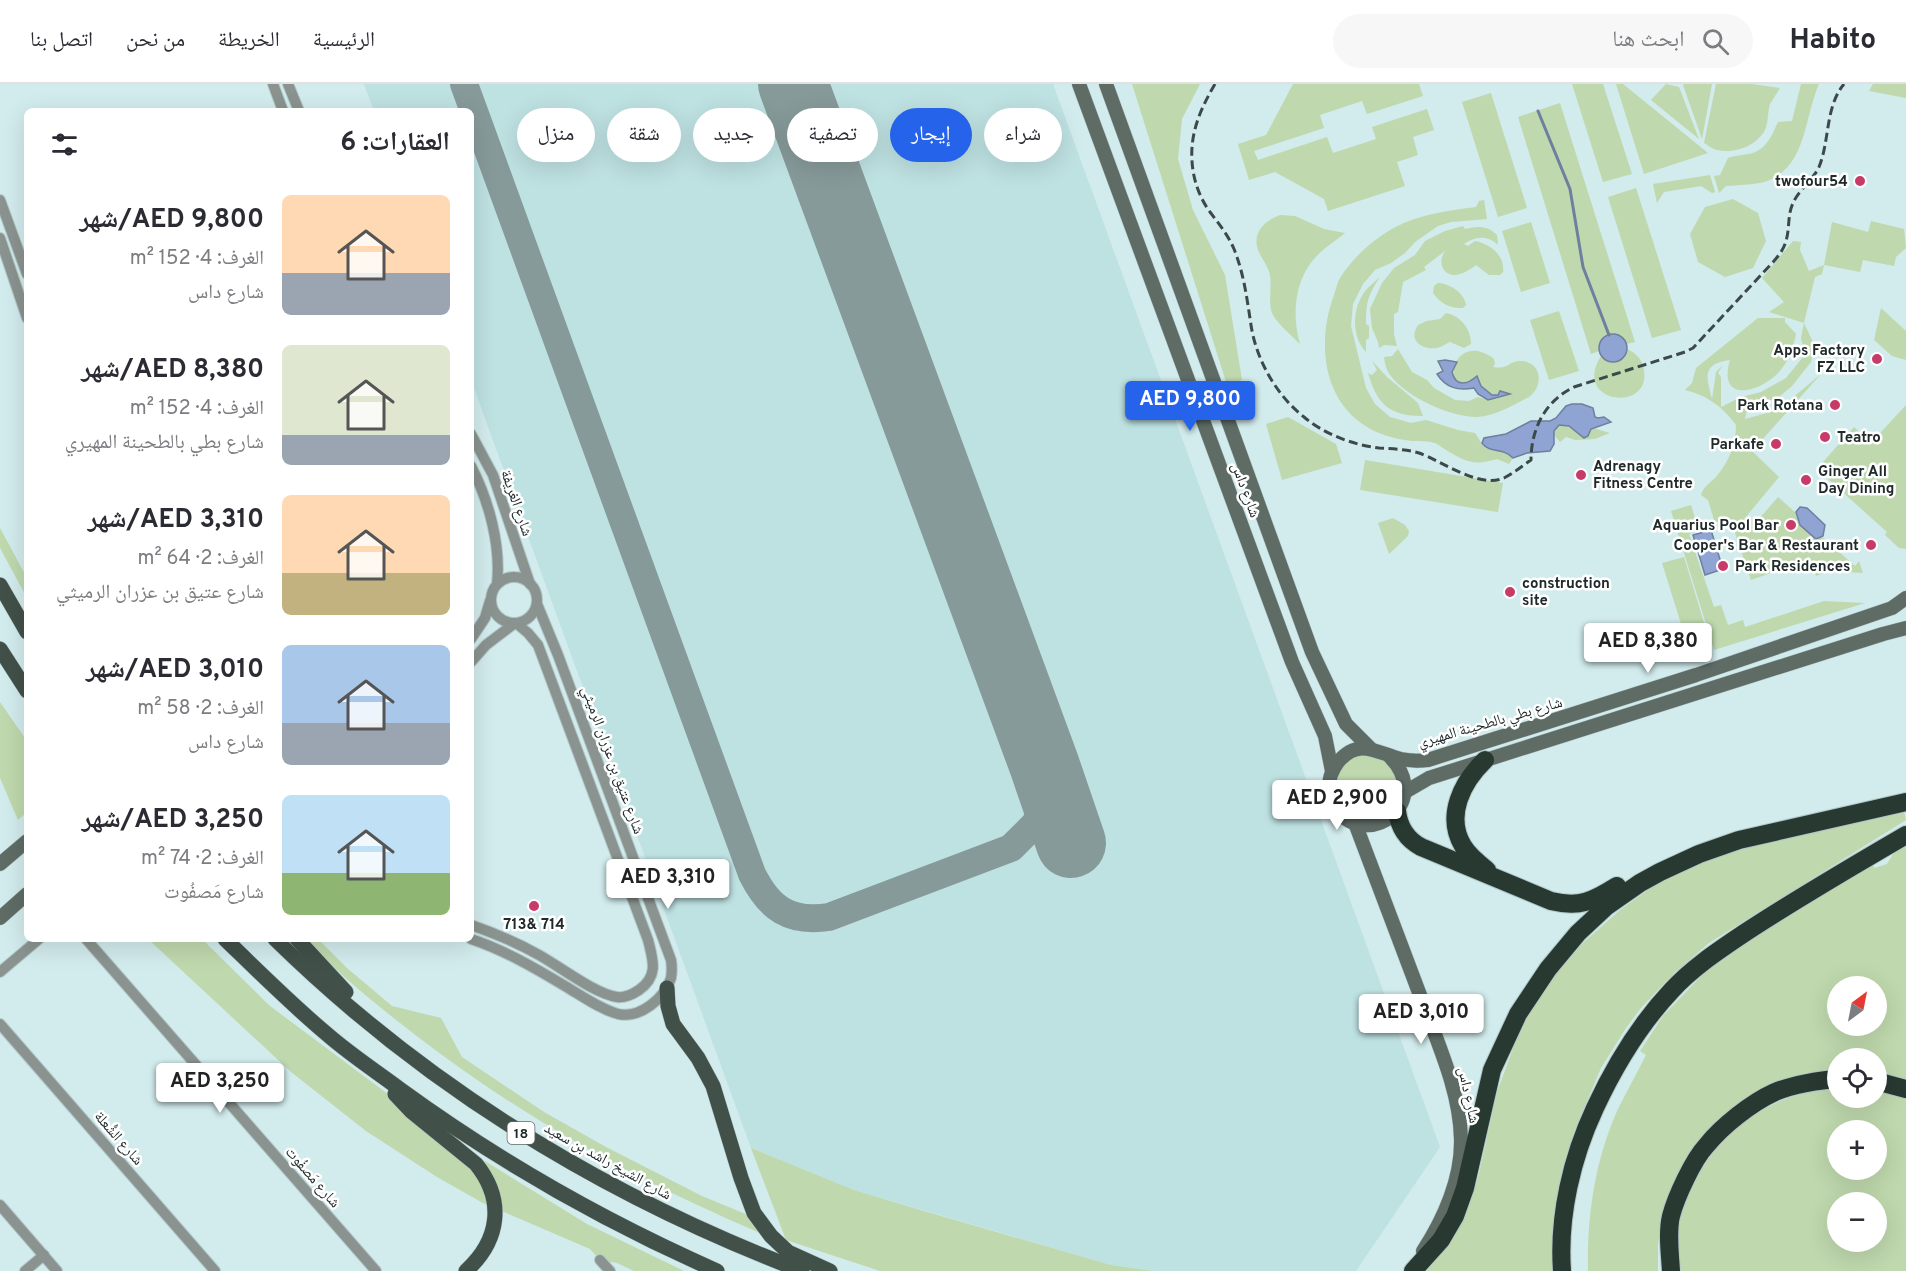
<!DOCTYPE html>
<html lang="ar">
<meta charset="utf-8">
<style>
:root{--surface:#fff;--page:#f7f7f7;--text:#2b2b33;--muted:#7c7c81;--line:#e1e1e2;--accent:#2563eb}
body{margin:0;font-family:Overpass,"Noto Naskh Arabic",sans-serif;background:var(--page);color:var(--text);direction:rtl;height:100vh;display:flex;flex-direction:column;font-size:22px;white-space:nowrap}
*{box-sizing:border-box;margin:0}
p{font-size:20px;color:var(--muted)}
.icon{flex:none;width:33px;height:33px;fill:none;stroke:currentColor;stroke-width:2;stroke-linecap:round;stroke-linejoin:round}
.map{position:relative;flex:1;overflow:hidden;direction:ltr}
.panel{position:absolute;left:24px;top:24px;width:450px;height:834px;display:flex;flex-direction:column;background:var(--surface);border-radius:9px;box-shadow:0 6px 24px #0002;direction:rtl}
.panel>*{flex:none}
.guide{position:absolute;left:492px;top:24px;width:570px;height:54px;direction:rtl;display:flex;gap:12px}
.needle{width:39px;rotate:32deg}
.fabs{position:absolute;left:1827px;top:892px;display:grid;gap:12px}
.fabs a{display:grid;place-items:center;width:60px;height:60px;border-radius:50%;background:var(--surface);box-shadow:0 6px 24px #0002;font-size:30px}
.price{position:absolute;translate:-50% -51px;padding:0 14px;border-radius:6px;background:#fff;color:#222;font-size:20px;line-height:39px;filter:drop-shadow(0 2px 3px #0008)}
.price::after{content:'';position:absolute;left:50%;top:36px;width:18px;height:14px;margin-left:-9px;background:inherit;clip-path:polygon(0 0,100% 0,50% 100%)}
.price.active{background:var(--accent);color:#fff}
ul{padding:0;list-style:none}
li{display:flex;align-items:center;gap:18px;height:150px;padding:0 24px}
li span{display:grid;place-items:center;flex:none;width:168px;height:120px;border-radius:9px;color:#555}
li>.icon{margin-inline-start:auto}
span .icon{width:72px;height:72px;fill:#fffc;stroke-width:1}
li b{font-size:26px}
h2{display:flex;justify-content:space-between;align-items:center;height:72px;padding:0 24px;font-size:26px}
.tag{padding:0 21px;border-radius:27px;background:var(--surface);box-shadow:0 6px 24px #0002;font-size:21px;line-height:54px}
.tag.active{background:var(--accent);color:#fff}
header{display:flex;align-items:center;gap:36px;box-sizing:border-box;height:84px;padding:0 30px;background:var(--surface);border-bottom:2px solid var(--line)}
header strong{font-size:28px}
nav{display:flex;gap:33px;margin-inline-start:auto;font-size:21px}
.search{width:420px;height:54px;background:var(--page);display:flex;align-items:center;gap:15px;box-sizing:border-box;padding:0 21px;border-radius:33px;color:var(--muted);font-size:22px}
.map>svg:first-child{display:block}
.built{fill:#bee1e2}
.green{fill:#bfd8ad;fill-rule:evenodd}
.water{fill:#8fa4d3;stroke:#6e7fa0;stroke-width:1.5}
.lines{fill:none;stroke-linecap:round;stroke-linejoin:round}
.stream{stroke:#6e7fa0;stroke-width:3}
.taxiway{stroke:#879a9a;stroke-width:28}
.runway{stroke:#879a9a;stroke-width:70}
.street-casing{stroke:#b2c8c9;stroke-width:12}
.secondary-casing{stroke:#b2c8c9;stroke-width:15}
.primary-casing{stroke:#b2c8c9;stroke-width:16}
.highway-casing{stroke:#b2c8c9;stroke-width:20}
.street{stroke:#8a938f;stroke-width:10}
.secondary{stroke:#5f6c66;stroke-width:14}
.primary{stroke:#415049;stroke-width:15}
.highway{stroke:#283931;stroke-width:18}
.rail{stroke:#3c4949;stroke-width:3;stroke-dasharray:9 4.5;stroke-linecap:butt}
.poi-dot{fill:#c83a67;stroke:#fff;stroke-width:2}
.labels{text-anchor:middle;stroke-width:5;stroke-linejoin:round;paint-order:stroke}
.shield{fill:#fff;stroke:#636a6a;stroke-width:1.5}
.shield-label{font-size:14px;font-weight:bold;fill:#202a2a}
.poi-label{font-size:15px;font-weight:bold;fill:#202a2a;stroke:#fff;text-anchor:end}
.street-label{font-size:15px;fill:#202a2a;stroke:#fff}
</style>
<header>
<strong>Habito</strong>
<div class="search"><svg class="icon" aria-label="search" viewBox="0 0 24 24"><circle cx="10" cy="10" r="6"/><path d="M15 15l6 6"/></svg>ابحث هنا</div>
<nav><a>الرئيسية</a><a>الخريطة</a><a>من نحن</a><a>اتصل بنا</a></nav>
</header>
<div class="map">
<svg width="1906" height="1187" viewBox="0 0 1906 1187">
<rect width="100%" height="100%" fill="#d2ebec"/>
<!-- built -->
<path class="built" d="M364 0H1053L1440 1063 1356 1187H1153L1111 1181 854 1106 751 1064 471 296V27H374Z"/>
<!-- green -->
<g class="green">
<path d="M1132 0H1200L1182 35 1178 75 1193 126 1225 191 1242 296 1227 301Z"/>
<path d="M1293 0H1419L1423 12 1367 30 1362 17 1320 31 1324 44 1254 67 1258 76 1327 53 1333 69 1376 55 1372 43 1427 25 1434 46 1413 53 1418 71 1397 78 1405 102 1328 127 1324 115 1275 88 1249 96 1238 60 1266 51Z"/>
<path d="M1572 0H1603L1632 90 1603 98Z"/>
<path d="M1616 0H1623L1708 69 1644 90Z"/>
<path d="M1666 0 1679 3 1699 55 1651 16Z"/>
<path d="M1684 0H1712L1702 55 1683 1Z"/>
<path d="M1716 0H1752L1780 4C1777 9 1773 15 1770 20 1767 29 1769 39 1764 48 1754 63 1733 70 1717 66 1712 65 1708 61 1704 59Z"/>
<path d="M1801 0H1819C1804 33 1807 85 1764 98 1752 101 1738 101 1726 102L1719 109 1714 92 1720 91 1728 74C1736 71 1745 71 1753 69 1767 64 1772 51 1778 38L1792 37Z"/>
<path d="M1873 0H1906V14L1869 7Z"/>
<path d="M1491 9 1527 124 1498 133 1462 18Z"/>
<path d="M1560 19 1635 258 1627 260C1617 244 1599 249 1599 267L1591 270 1518 33Z"/>
<path d="M1710 91 1715 108 1712 109 1701 102 1664 108 1657 119 1653 100Z"/>
<path d="M1636 104 1681 246 1652 254 1608 113Z"/>
<path d="M1733 115 1758 129 1766 157 1753 184 1725 193 1698 178 1690 150 1705 123Z"/>
<path d="M1484 116 1487 135 1451 138 1438 142 1415 158 1405 169 1391 179 1375 186 1363 200 1353 220 1351 242 1366 304 1375 320 1390 333 1411 339 1426 336 1458 346 1475 349C1479 354 1482 363 1488 365 1498 369 1503 364 1513 374L1509 380 1497 375C1474 382 1466 378 1446 366 1443 364 1438 360 1435 359 1428 357 1419 357 1412 357 1394 355 1376 350 1361 339 1321 310 1318 254 1334 211 1336 205 1337 199 1340 194 1350 178 1365 163 1381 152 1408 132 1444 127 1476 123L1479 117Z"/>
<path d="M1280 131 1295 132 1324 145 1345 149C1334 158 1322 165 1313 176 1294 199 1292 233 1300 260 1293 253 1275 237 1272 229 1268 218 1272 203 1270 191 1268 182 1262 175 1258 166 1252 148 1265 137 1280 131Z"/>
<path d="M1871 137 1904 145 1906 164 1896 173 1894 182 1863 176 1860 188 1824 181 1822 190 1815 193 1804 239 1812 256 1813 269 1811 278 1792 302 1779 313 1747 326 1745 335 1778 326 1821 290 1752 367 1779 393 1745 434 1759 435 1778 413 1796 429 1800 441 1816 455 1822 453 1855 482 1859 477 1863 489 1830 487 1816 492 1814 485 1805 488 1802 478 1751 496 1730 434 1715 439 1708 416 1701 411C1703 403 1710 399 1716 393 1729 378 1736 360 1736 341 1723 323 1707 311 1685 306L1692 299 1696 284 1758 234H1785V238L1796 250C1793 266 1787 281 1775 292 1753 311 1718 316 1730 276 1702 280 1706 292 1712 315L1716 288 1723 281 1718 289 1721 293V323L1741 313 1761 308 1786 294 1803 273 1804 266 1801 254 1804 239 1769 228 1784 218 1762 194 1793 157 1801 158 1800 166 1809 187 1824 181 1832 138 1868 148Z"/>
<path d="M1531 138 1550 199 1521 208 1502 147Z"/>
<path d="M1463 142 1465 145C1478 142 1487 141 1497 151L1498 161C1488 151 1475 152 1464 160L1468 162 1475 157C1490 160 1505 171 1503 188L1500 191H1489L1476 181C1471 185 1460 192 1453 191 1440 189 1439 176 1445 167L1424 183 1426 186 1403 198 1398 228 1394 230V250L1397 262 1384 261 1379 264 1378 258 1372 244 1370 225 1382 199 1394 184 1415 171 1425 157 1445 147Z"/>
<path d="M1380 193C1368 211 1366 218 1366 240L1369 242V254L1366 256V268C1351 252 1352 223 1366 206 1370 202 1375 197 1380 193Z"/>
<path d="M1438 199C1451 200 1464 209 1466 221L1463 224C1450 225 1440 219 1433 209L1434 202Z"/>
<path d="M1881 224 1906 247V276L1892 272 1874 256Z"/>
<path d="M1559 227 1579 287 1549 296 1530 236Z"/>
<path d="M1446 229C1461 232 1471 245 1471 260L1464 264 1450 258C1445 260 1442 263 1436 264 1421 266 1408 256 1418 241L1427 237 1440 235Z"/>
<path d="M1398 265 1412 288 1427 296 1434 304 1455 316 1469 317 1478 313 1488 316 1498 311C1486 312 1481 302 1477 292 1438 322 1450 242 1494 275L1495 280 1493 283C1509 286 1508 277 1521 277 1542 278 1544 302 1529 313 1513 321 1496 332 1477 333 1450 333 1406 313 1390 291 1386 285 1385 280 1384 273L1392 272Z"/>
<path d="M1627 265C1636 269 1643 276 1644 286 1651 330 1571 319 1601 272L1610 278C1619 279 1625 274 1627 265Z"/>
<path d="M1372 277 1387 293 1418 319 1423 332C1389 332 1377 320 1368 289L1372 291 1377 286Z"/>
<path d="M1906 321V465L1899 464 1885 451 1887 448 1817 385 1854 343 1871 359Z"/>
<path d="M1288 333 1336 360 1342 379 1282 396 1266 340Z"/>
<path d="M1566 340 1584 354 1588 352 1590 346 1593 344 1610 349 1595 355 1575 356 1566 353 1560 358 1553 350 1555 345 1559 341Z"/>
<path d="M1365 376 1503 399 1498 428 1360 406Z"/>
<path d="M1691 421 1699 447 1689 450 1714 523 1721 521 1728 541 1743 536 1745 543 1824 517 1865 519 1714 566 1671 427Z"/>
<path d="M1393 434 1405 441 1409 447 1408 452 1389 470 1378 439Z"/>
<path d="M0 444 27 494V514L0 464Z"/>
<path d="M1684 473 1712 565 1684 574 1678 570 1671 547 1682 543 1662 479Z"/>
<path d="M0 618 27 657V728L18 736 0 694Z"/>
<circle cx="1367" cy="703" r="32"/>
<path d="M1904 727 1906 736 1709 859 1675 888 1641 924 1626 944 1601 984 1574 1048 1567 1073 1555 1187H1427L1454 1153 1471 1116 1479 1090 1497 1008 1519 948 1528 931 1552 894 1583 859 1620 826 1659 798 1725 768Z"/>
<path d="M1906 761V995L1877 988 1876 975H1838L1837 987 1752 1013 1663 1131 1658 1160V1187H1588C1587 1131 1595 1076 1618 1025 1627 1007 1637 989 1646 971L1640 967 1663 932 1705 888 1738 863 1874 780V784L1887 780 1895 767ZM1838 903H1876V942H1838Z"/>
<path d="M148 855H202L270 922 444 1052 587 1140 684 1187H634L617 1179 600 1176 590 1165 483 1119 437 1093 366 1047 291 988Z"/>
<path d="M306 855H318L347 884 392 922 441 934 462 973 544 1028 606 1063 702 1112 748 1131 760 1149C637 1097 525 1035 418 953 379 923 340 892 306 855Z"/>
<path d="M1837 1004 1838 1014H1876L1877 1006 1906 1014V1187H1678C1678 1172 1676 1156 1679 1141 1689 1085 1735 1033 1788 1014 1804 1008 1821 1006 1837 1004ZM1838 1047H1876V1086H1838ZM1838 1119H1876V1158H1838Z"/>
<path d="M751 1064 854 1106 924 1127 1111 1181 1153 1187H880L786 1156Z"/>
</g>
<!-- water -->
<g class="water">
<circle cx="1613" cy="264" r="14"/>
<path d="M1445 276 1457 278 1452 288C1456 304 1468 300 1477 292L1481 302 1492 311H1498L1500 307 1510 310 1488 316 1478 310 1474 304C1458 307 1446 304 1437 290L1443 287 1438 277Z"/>
<path d="M1572 320H1582L1593 324 1595 333 1598 334 1604 333 1611 338 1591 345 1588 352 1584 354 1569 342 1559 341 1554 347V360L1550 367 1527 369 1513 374C1503 363 1490 370 1482 359L1484 354 1506 350 1531 337H1550L1556 334 1566 322Z"/>
<path d="M1800 423 1807 424 1825 441 1823 452 1816 455 1800 441 1796 428Z"/>
<path d="M1711 446 1723 485 1705 491 1693 451Z"/>
</g>
<g class="lines">
<!-- stream -->
<path class="stream" d="M1538 27 1570 105 1583 183 1609 251"/>
<!-- taxiway -->
<path class="taxiway" d="M464 0 752 790C769 824 789 839 829 833L1011 764 1035 740 1041 727 1043 712 1044 680"/>
<!-- runway -->
<path class="runway" d="M793 0 1044 680 1071 759"/>
<defs>
<g id="street">
<path d="M273 0 283 27"/>
<path d="M288 0 299 27"/>
<path d="M0 116 27 190"/>
<path d="M0 154 27 234"/>
<path d="M471 350 493 391 530 500"/>
<path d="M471 382C489 417 501 461 497 500"/>
<circle cx="514" cy="516" r="23"/>
<path d="M471 555 485 534 490 517"/>
<path d="M471 578 486 561 515 539"/>
<path d="M471 841C494 849 518 859 539 871 559 882 595 910 617 913 624 914 633 910 639 906 659 892 653 876 648 856L538 561 528 549 516 539"/>
<path d="M86 855 376 1187"/>
<path d="M471 855C504 866 535 884 565 902 582 912 600 925 618 930 640 935 665 914 671 894 672 888 672 882 671 876L558 571 537 520"/>
<path d="M0 888 39 855"/>
<path d="M0 940 215 1187"/>
<path d="M0 1121 57 1187"/>
<path d="M600 1176 610 1187"/>
<path d="M25 1187 44 1171"/>
</g>
<g id="secondary">
<path d="M1079 0 1292 578 1325 652 1332 687"/>
<path d="M1106 0 1312 568 1346 640 1371 665"/>
<path d="M1388 671C1436 717 1368 768 1336 725 1332 719 1329 711 1329 703 1329 694 1332 686 1338 678 1359 653 1377 669 1401 675 1410 677 1419 677 1428 676L1696 591 1892 524 1906 514"/>
<path d="M1405 708 1429 694 1883 550 1906 544"/>
<path d="M1355 739C1378 799 1400 859 1423 919 1439 962 1460 1008 1461 1055 1462 1094 1444 1135 1423 1167"/>
<path d="M0 780 27 757"/>
<path d="M0 834 27 810"/>
</g>
<g id="primary">
<path d="M0 501 27 548"/>
<path d="M0 565 27 607"/>
<path d="M225 855C259 888 292 921 328 951 351 971 377 988 401 1006 500 1078 606 1138 717 1187"/>
<path d="M275 855C426 1003 605 1112 802 1187"/>
<path d="M297 855 346 908"/>
<path d="M667 904 668 922 673 940 698 974 713 1002 741 1094 754 1129 771 1152 788 1168 830 1187"/>
<path d="M395 1010 412 1028 476 1080C505 1116 500 1156 466 1187"/>
</g>
<g id="highway">
<path d="M1485 676C1462 698 1445 732 1463 762 1469 772 1478 779 1487 786"/>
<path d="M1397 727C1399 743 1406 755 1421 763L1551 817C1580 824 1593 817 1617 802"/>
<path d="M1876 997 1906 1005"/>
<path d="M1413 1187 1441 1156 1455 1132 1465 1104 1492 986 1518 930 1548 885 1578 849 1607 822 1640 799 1660 788 1699 770 1739 756 1906 718"/>
<path d="M1562 1187C1558 1132 1572 1073 1595 1024 1615 981 1639 941 1672 906 1692 884 1718 867 1743 850 1796 815 1851 783 1906 751"/>
<path d="M1671 1187C1670 1169 1667 1149 1671 1132 1676 1113 1693 1076 1706 1062 1722 1042 1751 1019 1775 1008 1792 1001 1819 996 1838 995"/>
</g>
</defs>
<!-- street casing -->
<use href="#street" class="street-casing"/>
<!-- secondary casing -->
<use href="#secondary" class="secondary-casing"/>
<!-- primary casing -->
<use href="#primary" class="primary-casing"/>
<!-- highway casing -->
<use href="#highway" class="highway-casing"/>
<!-- street -->
<use href="#street" class="street"/>
<!-- secondary -->
<use href="#secondary" class="secondary"/>
<!-- primary -->
<use href="#primary" class="primary"/>
<!-- highway -->
<use href="#highway" class="highway"/>
<!-- rail -->
<path class="rail" d="M1215 0C1201 24 1190 48 1192 77 1193 95 1199 113 1210 128 1219 140 1228 151 1234 165 1244 190 1247 215 1251 241 1256 275 1276 311 1304 333 1324 350 1353 361 1379 364 1392 365 1406 365 1419 369 1442 377 1479 405 1504 394 1514 389 1522 382 1531 376 1531 345 1545 317 1574 303L1685 268 1693 264 1774 177C1779 171 1784 165 1786 157 1790 144 1787 130 1794 117 1800 105 1815 93 1819 83 1830 56 1825 23 1844 0"/>
</g>
<!-- markers -->
<g class="poi-dot">
<circle cx="1860" cy="97" r="6"/>
<circle cx="1877" cy="275" r="6"/>
<circle cx="1835" cy="321" r="6"/>
<circle cx="1825" cy="353" r="6"/>
<circle cx="1776" cy="360" r="6"/>
<circle cx="1581" cy="391" r="6"/>
<circle cx="1806" cy="396" r="6"/>
<circle cx="1791" cy="441" r="6"/>
<circle cx="1871" cy="461" r="6"/>
<circle cx="1723" cy="482" r="6"/>
<circle cx="1510" cy="508" r="6"/>
<circle cx="534" cy="822" r="6"/>
</g>
<g class="labels">
<!-- shield labels -->
<rect class="shield" x="507.5" y="1038" width="27" height="22" rx="4.5"/>
<g class="shield-label">
<text x="521" y="1054">18</text>
</g>
<!-- poi labels -->
<g class="poi-label">
<text x="1848" y="102">twofour54</text>
<text x="1865" y="271">Apps Factory<tspan x="1865" dy="17">FZ LLC</tspan></text>
<text x="1823" y="326">Park Rotana</text>
<text x="1837" y="358" text-anchor="start">Teatro</text>
<text x="1764" y="365">Parkafe</text>
<text x="1593" y="387" text-anchor="start">Adrenagy<tspan x="1593" dy="17">Fitness Centre</tspan></text>
<text x="1818" y="392" text-anchor="start">Ginger All<tspan x="1818" dy="17">Day Dining</tspan></text>
<text x="1779" y="446">Aquarius Pool Bar</text>
<text x="1859" y="466">Cooper's Bar &amp; Restaurant</text>
<text x="1735" y="487" text-anchor="start">Park Residences</text>
<text x="1522" y="504" text-anchor="start">construction<tspan x="1522" dy="17">site</tspan></text>
<text x="534" y="845" text-anchor="middle">713&amp; 714</text>
</g>
<!-- street labels -->
<g class="street-label">
<text transform="translate(1246 406) rotate(70)" y="5">شارع داس</text>
<text transform="translate(517 419) rotate(71)" y="5">شارع الغريفة</text>
<text transform="translate(1490 638) rotate(-16)" y="5">شارع بطي بالطحينة المهيري</text>
<text transform="translate(613 676) rotate(70)" y="5">شارع عتيق بن عزران الرميثي</text>
<text transform="translate(1469 1011) rotate(78)" y="5">شارع داس</text>
<text transform="translate(119 1054) rotate(49)" y="5">شارع الشُّعلة</text>
<text transform="translate(608 1077) rotate(29)" y="5">شارع الشيخ راشد بن سعيد</text>
<text transform="translate(313 1093) rotate(49)" y="5">شارع مَصفُوت</text>
</g>
</g>
</svg>
<div class="fabs">
<a><svg class="needle" viewBox="-14 -14 28 28"><path d="M0-13l5 13h-10z" fill="#e53935"/><path d="M0 13l5-13h-10z" fill="#7c7c81"/></svg></a>
<a><svg class="icon" aria-label="locate" viewBox="0 0 24 24"><circle cx="12" cy="12" r="6"/><path d="M12 2v4M12 18v4M2 12h4M18 12h4"/></svg></a>
<a>+</a>
<a>−</a>
</div>
<b class="price active" style="left:1190px;top:348px">AED 9,800</b>
<b class="price" style="left:1648px;top:590px">AED 8,380</b>
<b class="price" style="left:1337px;top:747px">AED 2,900</b>
<b class="price" style="left:668px;top:826px">AED 3,310</b>
<b class="price" style="left:1421px;top:961px">AED 3,010</b>
<b class="price" style="left:220px;top:1030px">AED 3,250</b>
<div class="guide">
<a class="tag">شراء</a>
<a class="tag active">إيجار</a>
<a class="tag">تصفية</a>
<a class="tag">جديد</a>
<a class="tag">شقة</a>
<a class="tag">منزل</a>
</div>
<section class="panel">
<h2>العقارات: 6<svg class="icon" aria-label="filters" viewBox="0 0 24 24"><path d="M4 7h16M4 17h16"/><circle cx="9" cy="7" r="2"/><circle cx="15" cy="17" r="2"/></svg></h2>
<ul>
<li><span style="background:linear-gradient(#ffd9b3 65%,#9aa5b1 0)"><svg class="icon" aria-label="home" viewBox="0 0 24 24"><path d="M3 11l9-7 9 7M6 9v11h12V9"/></svg></span><div><b>AED 9,800/شهر</b><p>الغرف: 4 · 152 m²</p><p>شارع داس</p></div></li>
<li><span style="background:linear-gradient(#dfe7d0 75%,#9aa5b1 0)"><svg class="icon" aria-label="home" viewBox="0 0 24 24"><path d="M3 11l9-7 9 7M6 9v11h12V9"/></svg></span><div><b>AED 8,380/شهر</b><p>الغرف: 4 · 152 m²</p><p>شارع بطي بالطحينة المهيري</p></div></li>
<li><span style="background:linear-gradient(#ffd9b3 65%,#c2b280 0)"><svg class="icon" aria-label="home" viewBox="0 0 24 24"><path d="M3 11l9-7 9 7M6 9v11h12V9"/></svg></span><div><b>AED 3,310/شهر</b><p>الغرف: 2 · 64 m²</p><p>شارع عتيق بن عزران الرميثي</p></div></li>
<li><span style="background:linear-gradient(#a9c7e8 65%,#9aa5b1 0)"><svg class="icon" aria-label="home" viewBox="0 0 24 24"><path d="M3 11l9-7 9 7M6 9v11h12V9"/></svg></span><div><b>AED 3,010/شهر</b><p>الغرف: 2 · 58 m²</p><p>شارع داس</p></div></li>
<li><span style="background:linear-gradient(#bfe0f5 65%,#8fb573 0)"><svg class="icon" aria-label="home" viewBox="0 0 24 24"><path d="M3 11l9-7 9 7M6 9v11h12V9"/></svg></span><div><b>AED 3,250/شهر</b><p>الغرف: 2 · 74 m²</p><p>شارع مَصفُوت</p></div></li>
</ul>
</section>
</div>
